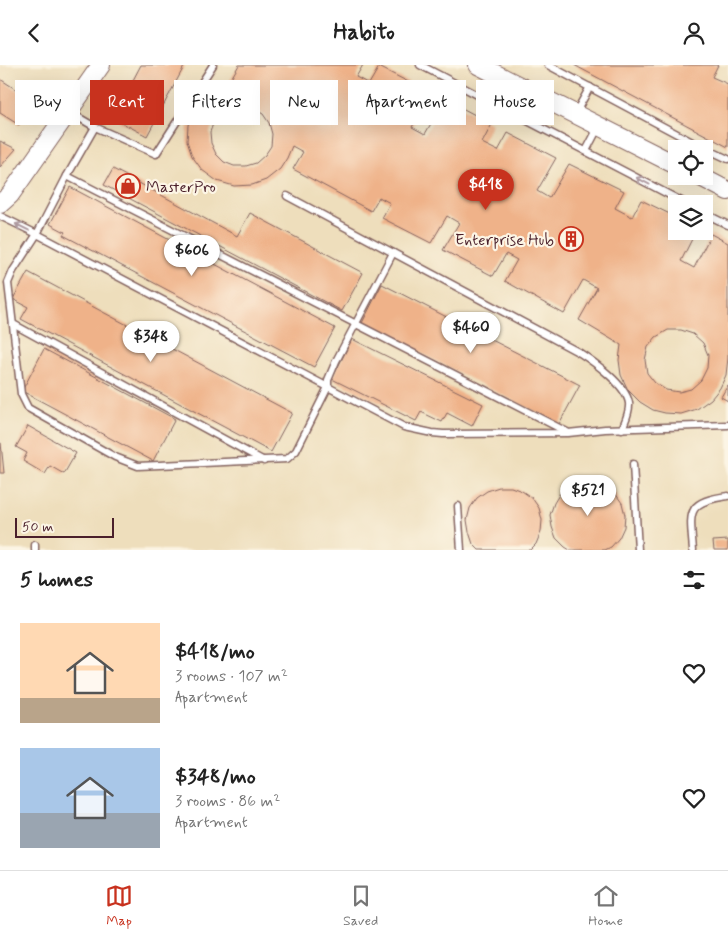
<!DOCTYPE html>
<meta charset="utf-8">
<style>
:root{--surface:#fff;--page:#f6f6f6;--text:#222;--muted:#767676;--line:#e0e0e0;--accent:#c8321e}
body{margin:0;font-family:Mynerve,sans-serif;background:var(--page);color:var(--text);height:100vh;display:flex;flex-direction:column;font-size:19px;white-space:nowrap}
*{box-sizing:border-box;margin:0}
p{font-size:16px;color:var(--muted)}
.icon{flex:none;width:28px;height:28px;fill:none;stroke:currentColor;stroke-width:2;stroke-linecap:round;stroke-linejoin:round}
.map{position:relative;height:485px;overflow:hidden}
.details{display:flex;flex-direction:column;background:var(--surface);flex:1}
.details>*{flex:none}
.top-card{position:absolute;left:15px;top:15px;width:699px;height:45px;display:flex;gap:10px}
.buttons{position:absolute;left:668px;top:75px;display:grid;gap:10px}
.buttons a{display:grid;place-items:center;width:45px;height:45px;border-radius:0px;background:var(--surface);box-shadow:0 5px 20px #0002;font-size:25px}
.scale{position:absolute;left:15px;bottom:12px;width:99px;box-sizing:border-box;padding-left:5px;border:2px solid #4a1f2b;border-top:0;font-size:14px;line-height:18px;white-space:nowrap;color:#4a1f2b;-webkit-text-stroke:4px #fcf5e5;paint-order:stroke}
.price{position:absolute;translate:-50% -42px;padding:0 11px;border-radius:18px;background:#fff;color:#222;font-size:16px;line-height:32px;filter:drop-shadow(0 1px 2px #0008)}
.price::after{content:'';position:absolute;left:50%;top:30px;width:15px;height:11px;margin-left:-8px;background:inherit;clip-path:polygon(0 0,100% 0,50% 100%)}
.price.current{background:var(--accent);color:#fff}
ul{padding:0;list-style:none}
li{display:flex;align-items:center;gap:15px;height:125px;padding:0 20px}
li span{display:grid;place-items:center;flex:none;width:140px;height:100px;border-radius:0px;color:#555}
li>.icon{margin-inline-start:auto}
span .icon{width:60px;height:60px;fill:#fffc;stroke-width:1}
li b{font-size:21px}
h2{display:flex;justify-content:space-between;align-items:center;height:60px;padding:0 20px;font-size:21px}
.pill{padding:0 18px;border-radius:0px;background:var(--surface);box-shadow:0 5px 20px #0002;font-size:18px;line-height:45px}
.pill.current{background:var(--accent);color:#fff}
header{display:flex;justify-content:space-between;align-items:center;height:65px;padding:0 20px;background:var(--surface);font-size:22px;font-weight:700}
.menu{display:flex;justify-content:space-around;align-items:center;height:70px;border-top:1px solid var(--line);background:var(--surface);font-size:14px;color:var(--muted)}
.menu a{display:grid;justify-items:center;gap:2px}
.menu .current{color:var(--accent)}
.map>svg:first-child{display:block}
.building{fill:#efb289;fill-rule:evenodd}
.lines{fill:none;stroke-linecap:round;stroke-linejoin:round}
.lane-casing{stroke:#83625e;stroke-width:9}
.secondary-casing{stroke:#83625e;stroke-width:20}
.lane{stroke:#fff;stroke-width:6}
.secondary{stroke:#fff;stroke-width:18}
.oneway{stroke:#ae9aa0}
.labels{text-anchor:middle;stroke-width:4.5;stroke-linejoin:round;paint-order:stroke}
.poi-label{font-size:16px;fill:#4a1f2b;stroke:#fcf5e5;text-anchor:start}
</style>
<header><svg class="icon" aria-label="back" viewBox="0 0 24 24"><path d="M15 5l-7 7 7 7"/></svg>Habito<svg class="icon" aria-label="person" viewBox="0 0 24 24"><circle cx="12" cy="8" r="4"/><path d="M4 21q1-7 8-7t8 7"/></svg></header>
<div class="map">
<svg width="728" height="485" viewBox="0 0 728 485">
<rect width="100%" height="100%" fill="#fcf5e5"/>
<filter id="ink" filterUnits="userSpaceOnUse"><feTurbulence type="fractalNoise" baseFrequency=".02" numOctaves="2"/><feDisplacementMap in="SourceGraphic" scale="10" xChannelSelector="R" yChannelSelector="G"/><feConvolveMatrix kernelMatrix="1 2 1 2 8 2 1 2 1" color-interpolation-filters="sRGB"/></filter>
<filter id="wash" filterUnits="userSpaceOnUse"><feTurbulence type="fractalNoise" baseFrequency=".0096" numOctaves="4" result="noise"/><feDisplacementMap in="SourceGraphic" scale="20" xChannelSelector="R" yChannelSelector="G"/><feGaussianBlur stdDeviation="1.12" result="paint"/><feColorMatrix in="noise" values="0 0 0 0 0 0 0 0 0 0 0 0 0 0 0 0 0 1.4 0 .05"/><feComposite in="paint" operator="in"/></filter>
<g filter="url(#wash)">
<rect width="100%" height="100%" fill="#eedebc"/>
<g id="blocks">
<!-- building -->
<g class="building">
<path d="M141 0H185L147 71 113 53Z"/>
<path d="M239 0H363L356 12 369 19 379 2 432 29 412 62 425 69 445 34 492 59 482 78 498 86 508 68 556 93 537 126 549 133 569 99 624 126 615 143 632 152 641 135 676 152V166H696L681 196 694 203 711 169 728 178V293L726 310 720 323 711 334 697 344 681 349 665 348 653 345 640 337 628 325 621 310 619 295 621 280 579 255 597 223 583 215 564 249 505 216 517 195 506 189 493 211 443 185 459 158 447 151 431 178 382 153 390 138 379 132 371 146 293 104 303 87 292 81 287 93 280 104 266 115 252 120 234 121 217 116 202 105 192 91 187 76 188 60 194 42 210 25 229 17ZM242 40 253 43 263 49 269 58 272 69 271 81 265 90 256 98 246 101H234L224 97 216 89 211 78 210 67 214 56 221 48 231 42ZM668 265H681L693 269 703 278 708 290 707 303 701 315 691 324 679 327 666 325 655 318 647 308 645 295 648 282 656 272Z"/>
<path d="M574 0H718L712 12 728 19V82Z"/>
<path d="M0 14 34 36 19 60 0 48Z"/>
<path d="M0 76 16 84 0 102Z"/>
<path d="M113 104 237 171 250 148 363 208 342 246 104 120Z"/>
<path d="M70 122 335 263 314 302 63 170 65 167 50 159Z"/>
<path d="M28 207 292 348 271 387 21 254 28 242 13 234Z"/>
<path d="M382 219 580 320 559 359 362 258Z"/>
<path d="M352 274 483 339 472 361 447 348 442 357 421 347 416 356 332 314Z"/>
<path d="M44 284 175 354 153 396 22 326Z"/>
<path d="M728 320V336L721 332Z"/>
<path d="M28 361 76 388 64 409 50 401 45 409 23 396 27 388 16 382Z"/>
<path d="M0 378H1L4 408H0Z"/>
<path d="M581 416H594L605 420 615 428 622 438 625 450 624 462 619 473 611 482 605 485H570L565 482 556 473 552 462 550 450 554 438 560 428 570 420Z"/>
<path d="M499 422H511L522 426 532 433 539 443 542 455 541 467 536 479 530 485H479L473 479 469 467 467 455 470 443 477 433 487 426Z"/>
<path d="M728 475V485H714L713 476Z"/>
</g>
</g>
</g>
<g filter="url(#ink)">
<use href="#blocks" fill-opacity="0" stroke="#83625e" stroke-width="1"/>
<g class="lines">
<defs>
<g id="lane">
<path d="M420 0 687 139"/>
<path d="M548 0 692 77 728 94"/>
<path d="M576 47 590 22"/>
<path d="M71 48 95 62 156 89 213 0"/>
<path d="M95 62 67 111 37 169 13 206 8 218 21 329 28 343 115 392 138 401 287 394 296 386 328 322V315L336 296 393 188"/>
<path d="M586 86 598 63"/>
<path d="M67 111 567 367"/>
<path d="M287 131 580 288C594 297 626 320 629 338 630 347 625 356 622 364"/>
<path d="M704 148 728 160"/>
<path d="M0 151 37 169 404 362 432 368 443 369 568 368 605 364 728 360"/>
<path d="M13 259 264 396"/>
<path d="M633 399 638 485"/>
<path d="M458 441 461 485"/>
<path d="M35 480V485"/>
<path d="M693 485C690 447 685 437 728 431"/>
</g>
<g id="secondary">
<path d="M478 0 676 100"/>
<path d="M699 111 728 126"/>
<path d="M0 139 10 130 101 0"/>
</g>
</defs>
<!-- lane casing -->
<use href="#lane" class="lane-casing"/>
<!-- secondary casing -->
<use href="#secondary" class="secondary-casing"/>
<!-- lane -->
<use href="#lane" class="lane"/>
<!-- secondary -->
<use href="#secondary" class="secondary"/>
</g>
<!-- one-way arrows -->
<defs><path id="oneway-shaft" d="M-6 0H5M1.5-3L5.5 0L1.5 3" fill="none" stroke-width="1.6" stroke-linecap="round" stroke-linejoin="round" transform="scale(1.25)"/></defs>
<g class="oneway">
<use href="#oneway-shaft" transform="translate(643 116) rotate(-152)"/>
<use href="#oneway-shaft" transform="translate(22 162) rotate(-154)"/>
</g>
</g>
<!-- icons -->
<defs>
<symbol id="shop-ring" viewBox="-11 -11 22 22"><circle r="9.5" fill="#fcf5e5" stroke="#c8321e" stroke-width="1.5"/><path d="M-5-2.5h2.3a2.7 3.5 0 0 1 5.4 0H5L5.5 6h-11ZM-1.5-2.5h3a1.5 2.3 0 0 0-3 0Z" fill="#c8321e"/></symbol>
<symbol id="building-ring" viewBox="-11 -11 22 22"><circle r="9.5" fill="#fcf5e5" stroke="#c8321e" stroke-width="1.5"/><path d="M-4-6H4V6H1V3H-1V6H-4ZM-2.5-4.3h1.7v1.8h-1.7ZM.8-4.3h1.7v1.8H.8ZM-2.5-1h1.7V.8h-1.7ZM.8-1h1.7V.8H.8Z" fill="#c8321e"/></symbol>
</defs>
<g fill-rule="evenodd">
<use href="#shop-ring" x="114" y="107" width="28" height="28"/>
<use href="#building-ring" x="557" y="160" width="28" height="28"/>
</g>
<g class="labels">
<!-- poi labels -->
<g class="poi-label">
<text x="146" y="127">MasterPro</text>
<text x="554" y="180" text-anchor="end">Enterprise Hub</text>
</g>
</g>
</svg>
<div class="buttons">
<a><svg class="icon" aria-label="locate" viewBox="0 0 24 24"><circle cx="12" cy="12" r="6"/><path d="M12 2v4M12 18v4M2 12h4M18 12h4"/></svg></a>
<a><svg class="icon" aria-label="layers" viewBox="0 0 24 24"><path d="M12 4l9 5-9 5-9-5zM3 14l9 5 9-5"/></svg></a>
</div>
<div class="scale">50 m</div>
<b class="price current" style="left:486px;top:146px">$418</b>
<b class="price" style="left:192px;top:212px">$606</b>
<b class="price" style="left:471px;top:289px">$460</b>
<b class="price" style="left:151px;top:298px">$348</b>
<b class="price" style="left:588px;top:452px">$521</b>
<div class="top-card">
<a class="pill">Buy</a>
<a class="pill current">Rent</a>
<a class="pill">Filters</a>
<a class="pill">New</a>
<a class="pill">Apartment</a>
<a class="pill">House</a>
</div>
</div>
<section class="details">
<h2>5 homes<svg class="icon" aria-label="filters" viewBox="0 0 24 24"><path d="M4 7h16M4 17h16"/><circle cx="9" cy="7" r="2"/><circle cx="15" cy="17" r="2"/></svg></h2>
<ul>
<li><span style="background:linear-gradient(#ffd9b3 75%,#b9a48a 0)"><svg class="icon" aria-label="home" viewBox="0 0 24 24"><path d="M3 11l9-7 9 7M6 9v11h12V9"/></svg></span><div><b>$418/mo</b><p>3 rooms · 107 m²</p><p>Apartment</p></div><svg class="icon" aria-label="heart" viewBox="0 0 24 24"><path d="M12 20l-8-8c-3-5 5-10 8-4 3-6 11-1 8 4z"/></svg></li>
<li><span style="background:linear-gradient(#a9c7e8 65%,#9aa5b1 0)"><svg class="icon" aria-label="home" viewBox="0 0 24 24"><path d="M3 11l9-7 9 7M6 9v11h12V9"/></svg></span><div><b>$348/mo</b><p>3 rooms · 86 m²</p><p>Apartment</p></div><svg class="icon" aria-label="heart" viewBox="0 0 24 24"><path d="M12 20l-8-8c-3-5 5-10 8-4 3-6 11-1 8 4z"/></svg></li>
</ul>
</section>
<nav class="menu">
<a class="current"><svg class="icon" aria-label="map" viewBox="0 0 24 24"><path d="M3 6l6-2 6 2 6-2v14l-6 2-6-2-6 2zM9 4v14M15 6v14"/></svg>Map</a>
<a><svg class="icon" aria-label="saved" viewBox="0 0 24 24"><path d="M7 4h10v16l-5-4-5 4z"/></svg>Saved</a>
<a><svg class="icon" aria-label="home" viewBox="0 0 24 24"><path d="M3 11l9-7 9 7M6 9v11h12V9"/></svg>Home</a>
</nav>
